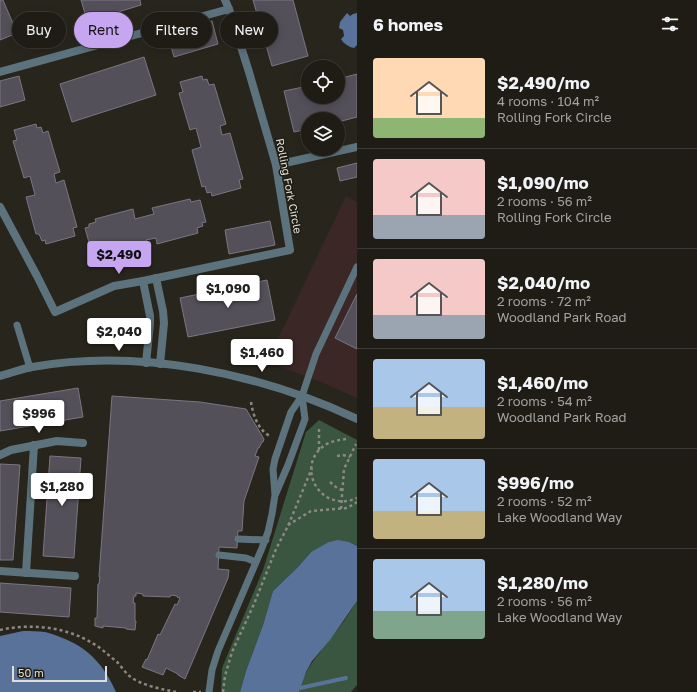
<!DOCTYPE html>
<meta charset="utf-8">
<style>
:root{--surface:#1e1c15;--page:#26251e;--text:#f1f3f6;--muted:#a1a1a0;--line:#3c3a34;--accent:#c6a6f0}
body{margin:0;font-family:"Golos Text",sans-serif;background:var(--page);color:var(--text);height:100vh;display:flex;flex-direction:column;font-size:15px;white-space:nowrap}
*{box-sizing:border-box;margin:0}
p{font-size:13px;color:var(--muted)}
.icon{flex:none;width:22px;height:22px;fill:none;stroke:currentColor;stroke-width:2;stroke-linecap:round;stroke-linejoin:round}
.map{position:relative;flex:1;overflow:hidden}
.details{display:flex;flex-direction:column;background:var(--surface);width:340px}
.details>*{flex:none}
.top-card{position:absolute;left:12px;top:12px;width:285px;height:36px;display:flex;gap:8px}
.buttons{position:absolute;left:301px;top:60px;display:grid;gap:8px}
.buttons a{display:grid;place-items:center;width:44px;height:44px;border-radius:50%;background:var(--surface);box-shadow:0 2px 10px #0003,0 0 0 1px var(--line);font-size:20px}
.scale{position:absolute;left:12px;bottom:10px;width:95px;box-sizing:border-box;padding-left:4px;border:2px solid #e0ded8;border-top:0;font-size:11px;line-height:14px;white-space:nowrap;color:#e0ded8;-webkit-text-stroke:3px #1f1c13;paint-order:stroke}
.price{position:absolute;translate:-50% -34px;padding:0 9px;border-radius:4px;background:#fff;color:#222;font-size:13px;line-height:26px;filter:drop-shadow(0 1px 2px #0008)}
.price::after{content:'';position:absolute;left:50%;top:24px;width:12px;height:9px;margin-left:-6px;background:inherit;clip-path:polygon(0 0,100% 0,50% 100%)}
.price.selected{background:var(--accent);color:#111}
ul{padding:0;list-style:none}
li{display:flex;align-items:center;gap:12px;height:100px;padding:0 16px}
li+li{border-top:1px solid var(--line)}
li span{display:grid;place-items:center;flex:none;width:112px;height:80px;border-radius:4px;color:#555}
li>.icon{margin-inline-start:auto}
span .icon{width:48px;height:48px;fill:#fffc;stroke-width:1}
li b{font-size:17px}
h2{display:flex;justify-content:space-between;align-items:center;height:48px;padding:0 16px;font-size:17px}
.chip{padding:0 14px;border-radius:18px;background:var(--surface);box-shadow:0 2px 10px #0003,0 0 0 1px var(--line);font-size:14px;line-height:36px}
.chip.selected{background:var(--accent);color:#111}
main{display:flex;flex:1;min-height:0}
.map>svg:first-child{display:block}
.commercial{fill:#3b2726}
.green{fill:#3a5540}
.water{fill:#587299}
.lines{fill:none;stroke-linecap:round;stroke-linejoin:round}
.stream{stroke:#587299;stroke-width:4}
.building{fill:#54505a;stroke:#7a7681}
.path{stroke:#8b8981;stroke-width:2.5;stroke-dasharray:3 3;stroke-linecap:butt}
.service{stroke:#5c737d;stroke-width:7}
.minor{stroke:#5c737d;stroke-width:8}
.labels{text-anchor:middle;stroke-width:3;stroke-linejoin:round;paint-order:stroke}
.street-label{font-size:11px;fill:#e0ded8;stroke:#1f1c13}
</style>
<main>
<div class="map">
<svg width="357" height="692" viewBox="0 0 357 692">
<rect width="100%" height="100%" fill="#28261c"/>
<!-- commercial -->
<path class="commercial" d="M346 196 357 202V398L321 382 267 362Z"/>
<!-- green -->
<g class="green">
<path d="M319 420 357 440V546L349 542 311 552 298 567 273 591 263 625 246 671 240 692H221L222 668 263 570 306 432Z"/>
<path d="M357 601V685L351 692H299C304 669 317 657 330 639 340 627 349 614 357 601Z"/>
</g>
<!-- water -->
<g class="water">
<path d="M347 13 350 16 353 14 357 13V45L354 48C349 47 344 44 341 39L344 36 343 30 339 28 340 22Z"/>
<path d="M338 540 349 542 357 546V601L330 640 312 661 306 672 299 692H240L246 671 263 625 273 591 298 567 311 552 329 542Z"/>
<path d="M23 631C30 631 38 631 45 632 50 633 55 635 60 637 88 647 104 665 116 692H0V636Z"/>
</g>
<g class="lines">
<!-- stream -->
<path class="stream" d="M300 688 346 678"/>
</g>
<!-- building -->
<g class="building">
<path d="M0 0H3L17 33 0 40Z"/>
<path d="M81 0H140L141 5 95 19 94 15 86 17Z"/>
<path d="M253 0H293L308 56 272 66Z"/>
<path d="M212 21 218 44 174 57 167 33Z"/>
<path d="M144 57 156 95 72 122 60 84Z"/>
<path d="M357 74V117L338 122V119H308V129L294 132 284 91 308 86V97H338V79Z"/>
<path d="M19 76 25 100 0 107V81Z"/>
<path d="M202 76 203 80 207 79 209 85 214 84 226 124 220 126 222 135 230 133 243 179 239 180 241 188 212 196 211 192 207 193 205 186 202 187 192 150 201 147 196 128 190 130 179 93 183 92 180 82Z"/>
<path d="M36 124 37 128 41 127 43 133 48 131 60 172 54 174 56 183 64 180 77 227 73 228 75 236 46 244 45 240 42 241 39 234H36L26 197 35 195 30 176 24 178 13 141 17 140 14 130Z"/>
<path d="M357 163V177L340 181 337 168Z"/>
<path d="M190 199 191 202 200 200 206 222 202 223 203 226 197 228 198 233 157 244 156 238 146 240 148 248 102 260 100 255 93 257 85 228 89 227V224L96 222 95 219 133 209 135 219 154 214 152 208Z"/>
<path d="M270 221 275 245 229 254 225 230Z"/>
<path d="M267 280 275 320 188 337 180 298Z"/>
<path d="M357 294V349L335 338Z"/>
<path d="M78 388 83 417 0 431V401Z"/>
<path d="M112 396 200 402 246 409 264 439 263 442H262L259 448H258L255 456 259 457 244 501 242 531H238L237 548 219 547 218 569 229 570 228 578 185 679 178 675V674L166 668 163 675 142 667 146 659 147 660 158 634 160 635 175 604 177 605 180 598 177 597V596L171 595 170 597 143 596V594L136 593V596H134L133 603H135V621H136L135 630 126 629V628L103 626V628L95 626V618H97L98 584H99L100 577H99Z"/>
<path d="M50 456 81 458 74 558 43 556Z"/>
<path d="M0 464 20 465 13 560H0Z"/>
<path d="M0 583 71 588 69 617 0 612Z"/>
</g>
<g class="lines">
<!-- path -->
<g class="path">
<path d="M251 402C253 415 258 430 270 436"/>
<path d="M346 439C339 440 331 441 325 445 294 466 320 514 357 498"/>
<path d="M319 450V427"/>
<path d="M337 456 343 455 350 457"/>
<path d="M330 482 337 488 342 490"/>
<path d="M341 509 344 469 356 444"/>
<path d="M288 525 311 511 347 508 354 504 357 502"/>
<path d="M0 630C36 622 76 628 105 652 109 655 113 659 117 662 122 667 126 674 132 678 145 686 161 689 176 692"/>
<path d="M193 692H201"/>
<path d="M223 692 225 676 232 652 254 604 276 549 288 526 312 468"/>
</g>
<!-- service -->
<g class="service">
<path d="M17 325 30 368"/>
<path d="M276 493 288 465 305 419 302 396"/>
<path d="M238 539 266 540"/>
<path d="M219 555 246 558 256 562"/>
<path d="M209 692 212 670 218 651 262 548 268 532 272 514 275 495 273 469 275 459 291 412 302 396 316 354 357 267"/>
</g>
<!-- minor -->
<g class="minor">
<path d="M0 72 229 9"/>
<path d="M276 165 357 147"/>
<path d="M0 207 37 276 55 312 114 286 143 281 290 250 276 165 249 72 229 9 225 0"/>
<path d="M156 278 163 311 164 323 160 364"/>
<path d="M143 281 150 316V324L146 363"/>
<path d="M0 376C11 373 21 369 32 367 139 348 260 373 357 419"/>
<path d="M0 455 11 450 57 441 83 443"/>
<path d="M0 571 75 576"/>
<path d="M26 573 34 445"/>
</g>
</g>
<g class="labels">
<!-- street labels -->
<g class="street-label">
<text transform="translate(289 186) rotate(79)" y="4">Rolling Fork Circle</text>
</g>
</g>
</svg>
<div class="buttons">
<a><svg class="icon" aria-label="locate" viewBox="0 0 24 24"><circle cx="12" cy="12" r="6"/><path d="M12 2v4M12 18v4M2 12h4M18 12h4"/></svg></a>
<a><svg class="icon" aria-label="layers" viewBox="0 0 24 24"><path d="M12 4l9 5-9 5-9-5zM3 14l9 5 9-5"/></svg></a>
</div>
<div class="scale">50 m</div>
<b class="price selected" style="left:119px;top:275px">$2,490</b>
<b class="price" style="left:228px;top:309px">$1,090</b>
<b class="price" style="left:119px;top:352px">$2,040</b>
<b class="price" style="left:262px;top:373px">$1,460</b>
<b class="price" style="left:39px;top:434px">$996</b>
<b class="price" style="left:62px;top:507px">$1,280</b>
<div class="top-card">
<a class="chip">Buy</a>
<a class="chip selected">Rent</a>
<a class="chip">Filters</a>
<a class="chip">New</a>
</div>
</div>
<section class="details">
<h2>6 homes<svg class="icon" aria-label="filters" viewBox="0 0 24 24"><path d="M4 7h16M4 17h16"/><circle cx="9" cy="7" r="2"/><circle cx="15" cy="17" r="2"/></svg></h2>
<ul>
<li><span style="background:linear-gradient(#ffd9b3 75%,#8fb573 0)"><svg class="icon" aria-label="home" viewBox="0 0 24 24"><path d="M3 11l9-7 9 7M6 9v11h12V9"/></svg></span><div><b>$2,490/mo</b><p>4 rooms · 104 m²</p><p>Rolling Fork Circle</p></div></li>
<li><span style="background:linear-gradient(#f6c9c9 70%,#9aa5b1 0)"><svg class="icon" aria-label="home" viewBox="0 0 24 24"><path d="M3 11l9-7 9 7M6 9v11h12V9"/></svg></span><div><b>$1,090/mo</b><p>2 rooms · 56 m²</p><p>Rolling Fork Circle</p></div></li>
<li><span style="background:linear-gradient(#f6c9c9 70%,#9aa5b1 0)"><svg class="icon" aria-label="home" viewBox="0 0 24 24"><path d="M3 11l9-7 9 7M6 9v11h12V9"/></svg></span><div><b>$2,040/mo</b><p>2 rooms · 72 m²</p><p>Woodland Park Road</p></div></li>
<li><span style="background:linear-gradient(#a9c7e8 60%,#c2b280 0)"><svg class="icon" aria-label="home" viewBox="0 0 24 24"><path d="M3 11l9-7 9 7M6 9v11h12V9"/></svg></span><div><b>$1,460/mo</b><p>2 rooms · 54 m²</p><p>Woodland Park Road</p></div></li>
<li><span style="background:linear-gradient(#a9c7e8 65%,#c2b280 0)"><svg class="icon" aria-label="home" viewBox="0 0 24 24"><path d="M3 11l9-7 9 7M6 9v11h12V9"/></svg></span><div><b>$996/mo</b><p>2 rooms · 52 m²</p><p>Lake Woodland Way</p></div></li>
<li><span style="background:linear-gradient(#a9c7e8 65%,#7fa58c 0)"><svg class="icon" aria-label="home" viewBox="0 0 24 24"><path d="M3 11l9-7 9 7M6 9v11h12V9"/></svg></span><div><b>$1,280/mo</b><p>2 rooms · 56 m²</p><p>Lake Woodland Way</p></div></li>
</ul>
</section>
</main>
